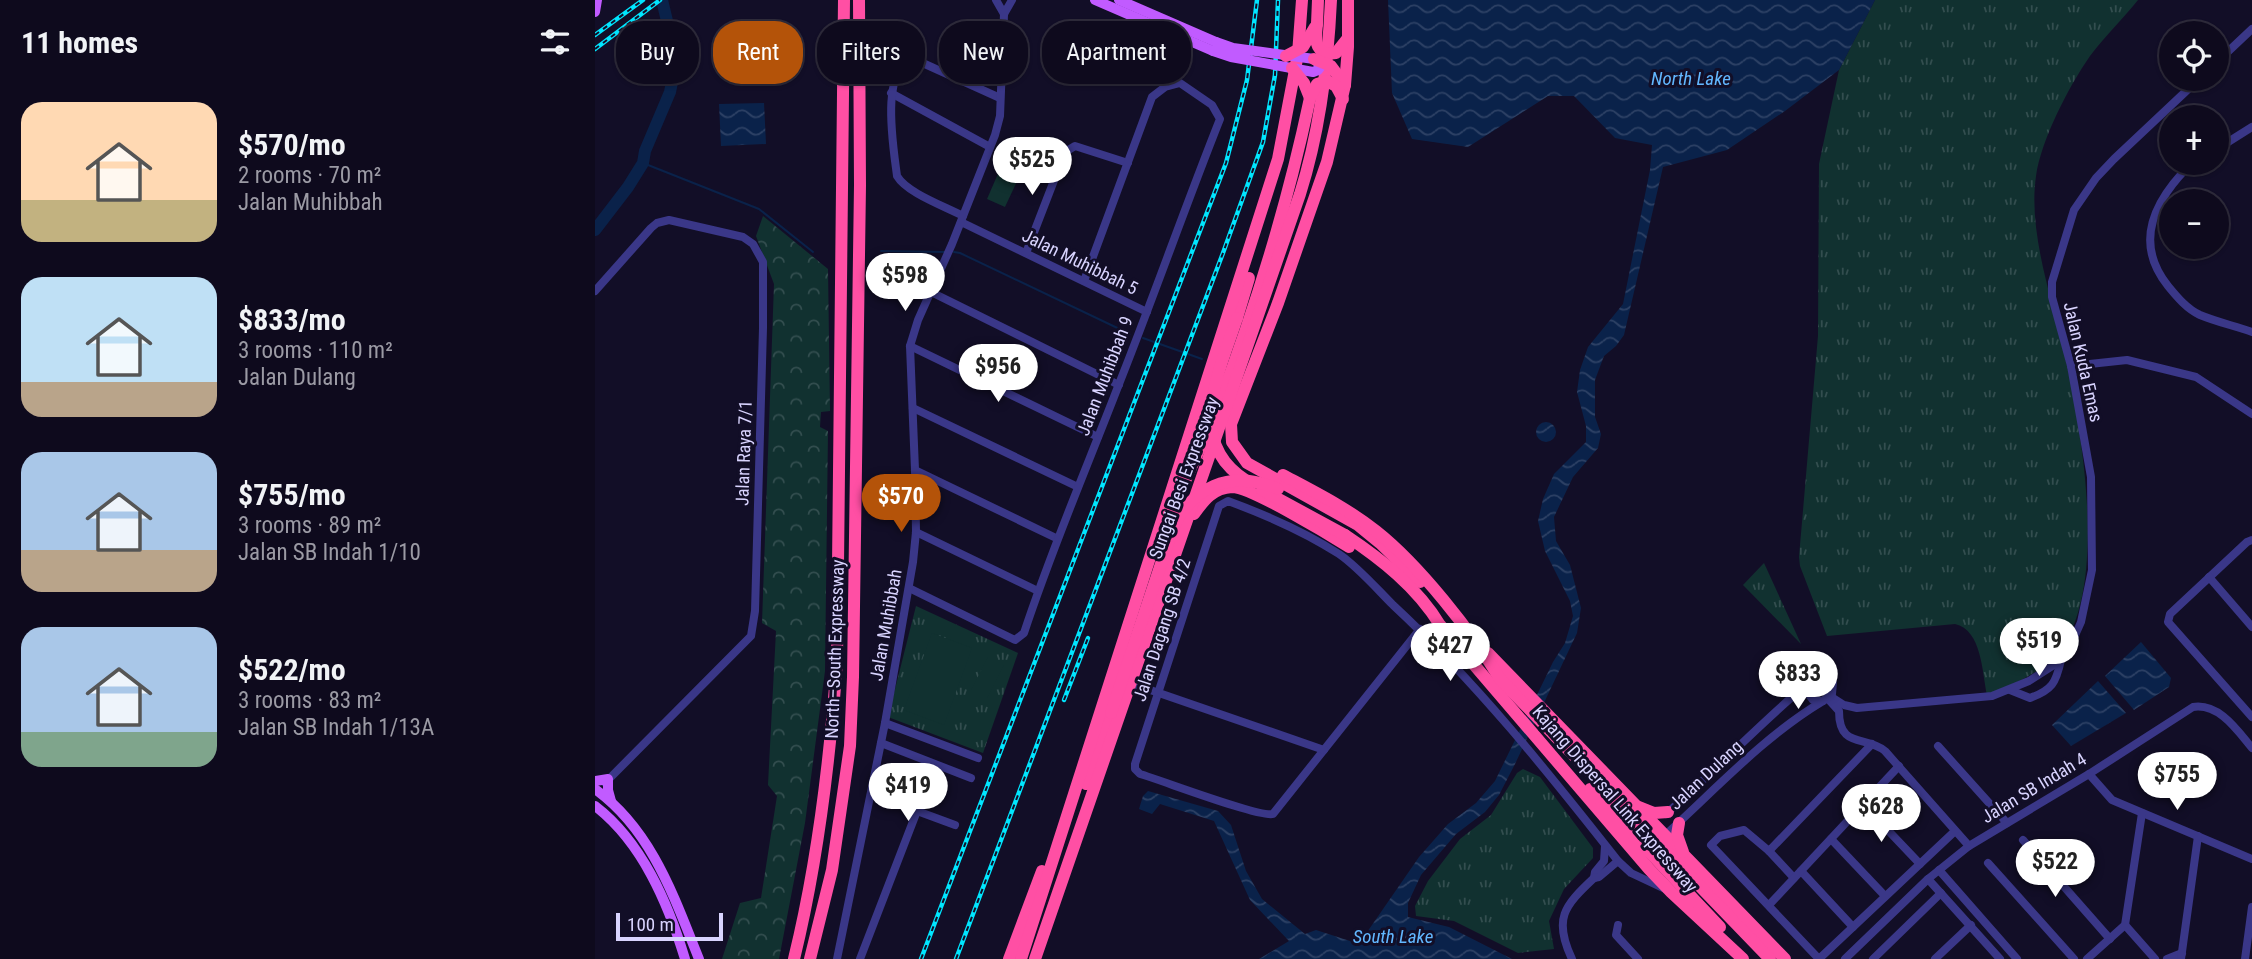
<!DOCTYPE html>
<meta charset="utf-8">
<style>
:root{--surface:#0e0a1d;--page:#1c182a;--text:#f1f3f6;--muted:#9b9aa4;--line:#2e2b3b;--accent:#b45309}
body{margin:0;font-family:"Roboto Condensed",sans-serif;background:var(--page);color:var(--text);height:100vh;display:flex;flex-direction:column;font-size:26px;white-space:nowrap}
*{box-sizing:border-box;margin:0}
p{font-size:23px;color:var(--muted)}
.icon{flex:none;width:38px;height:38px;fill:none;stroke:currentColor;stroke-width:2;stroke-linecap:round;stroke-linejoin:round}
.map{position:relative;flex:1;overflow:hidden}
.side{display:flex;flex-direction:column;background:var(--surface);width:595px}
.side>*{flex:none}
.guide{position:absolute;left:21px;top:21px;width:665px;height:63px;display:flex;gap:14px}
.tools{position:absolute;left:1564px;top:21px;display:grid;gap:14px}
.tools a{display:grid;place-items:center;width:70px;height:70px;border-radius:50%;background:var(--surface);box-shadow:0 2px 5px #0004,0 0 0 2px var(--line);font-size:35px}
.scale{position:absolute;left:21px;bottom:18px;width:107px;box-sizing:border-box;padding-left:7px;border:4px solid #d9d4ff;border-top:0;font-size:19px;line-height:24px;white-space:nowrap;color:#d9d4ff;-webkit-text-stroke:5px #120e27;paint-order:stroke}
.price{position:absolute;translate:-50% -60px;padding:0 16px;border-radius:24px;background:#fff;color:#222;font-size:23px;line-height:46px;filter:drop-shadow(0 2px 4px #0008)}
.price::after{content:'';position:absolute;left:50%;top:42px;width:21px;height:16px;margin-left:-10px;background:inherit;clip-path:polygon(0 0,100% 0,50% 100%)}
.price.on{background:var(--accent);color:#fff}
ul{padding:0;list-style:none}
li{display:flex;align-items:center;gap:21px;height:175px;padding:0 21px}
li span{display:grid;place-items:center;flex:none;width:196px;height:140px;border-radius:21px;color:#555}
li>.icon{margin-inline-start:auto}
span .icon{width:84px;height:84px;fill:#fffc;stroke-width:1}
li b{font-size:30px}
h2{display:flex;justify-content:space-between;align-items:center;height:84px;padding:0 21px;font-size:30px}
.chip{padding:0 24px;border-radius:28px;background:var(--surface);box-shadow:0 2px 5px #0004,0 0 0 2px var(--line);font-size:24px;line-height:63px}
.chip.on{background:var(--accent);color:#fff}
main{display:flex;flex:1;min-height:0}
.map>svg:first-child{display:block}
.grass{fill:url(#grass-tufts)}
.forest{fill:url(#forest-crowns)}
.pitch{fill:#113130}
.water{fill:url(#water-waves)}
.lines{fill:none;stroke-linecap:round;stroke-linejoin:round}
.stream{stroke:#0a224a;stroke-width:2}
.river{stroke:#0a224a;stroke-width:12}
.minor{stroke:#3a3788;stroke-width:8}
.major{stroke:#c15bff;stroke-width:10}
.highway{stroke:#ff4fa4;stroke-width:12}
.rail-casing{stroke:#00e6ff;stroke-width:4.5}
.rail{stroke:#120e27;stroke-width:2;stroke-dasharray:5;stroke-linecap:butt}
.major-bridge{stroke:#c15bff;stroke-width:10}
.highway-bridge{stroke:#ff4fa4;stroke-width:12}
.labels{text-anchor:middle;stroke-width:6;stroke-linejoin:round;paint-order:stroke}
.street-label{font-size:18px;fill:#d9d4ff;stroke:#120e27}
.water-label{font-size:19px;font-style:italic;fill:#62b7ff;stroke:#120e27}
</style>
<main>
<section class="side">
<h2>11 homes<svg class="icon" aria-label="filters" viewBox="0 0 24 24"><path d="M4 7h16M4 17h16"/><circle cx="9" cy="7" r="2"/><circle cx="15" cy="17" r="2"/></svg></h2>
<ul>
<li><span style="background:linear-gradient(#ffd9b3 70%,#c2b280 0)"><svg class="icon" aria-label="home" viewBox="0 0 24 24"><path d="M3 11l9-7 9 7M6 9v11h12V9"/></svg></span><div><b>$570/mo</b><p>2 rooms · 70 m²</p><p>Jalan Muhibbah</p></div></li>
<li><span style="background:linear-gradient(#bfe0f5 75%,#b9a48a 0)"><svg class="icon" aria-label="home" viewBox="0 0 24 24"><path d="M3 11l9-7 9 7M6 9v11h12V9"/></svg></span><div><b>$833/mo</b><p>3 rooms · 110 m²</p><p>Jalan Dulang</p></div></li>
<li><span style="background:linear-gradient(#a9c7e8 70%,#b9a48a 0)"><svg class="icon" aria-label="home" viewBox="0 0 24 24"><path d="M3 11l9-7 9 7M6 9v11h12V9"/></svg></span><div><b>$755/mo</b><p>3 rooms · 89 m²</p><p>Jalan SB Indah 1/10</p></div></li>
<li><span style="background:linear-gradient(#a9c7e8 75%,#7fa58c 0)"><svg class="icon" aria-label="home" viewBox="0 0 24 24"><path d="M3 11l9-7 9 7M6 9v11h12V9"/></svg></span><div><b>$522/mo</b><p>3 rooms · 83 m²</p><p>Jalan SB Indah 1/13A</p></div></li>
</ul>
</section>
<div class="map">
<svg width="1657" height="959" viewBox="0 0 1657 959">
<defs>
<pattern id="grass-tufts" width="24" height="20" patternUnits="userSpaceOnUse" patternTransform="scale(1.75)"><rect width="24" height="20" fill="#113130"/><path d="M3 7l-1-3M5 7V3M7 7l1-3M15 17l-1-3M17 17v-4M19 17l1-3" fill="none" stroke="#334e4f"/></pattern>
<pattern id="forest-crowns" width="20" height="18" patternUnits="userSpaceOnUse" patternTransform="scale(1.75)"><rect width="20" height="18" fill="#113130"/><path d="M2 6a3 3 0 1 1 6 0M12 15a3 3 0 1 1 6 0" fill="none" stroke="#334e4f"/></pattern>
<pattern id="water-waves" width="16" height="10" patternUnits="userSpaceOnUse" patternTransform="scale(1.75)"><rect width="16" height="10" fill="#0a224a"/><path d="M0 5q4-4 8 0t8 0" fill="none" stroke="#2d4165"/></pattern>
</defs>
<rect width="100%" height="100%" fill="#120e27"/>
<!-- grass -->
<g class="grass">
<path d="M1280 0H1543C1528 19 1509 37 1495 56 1474 86 1446 140 1441 176 1433 231 1456 295 1468 348 1486 424 1517 594 1460 656 1442 675 1416 685 1392 695 1387 672 1387 630 1360 624L1232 636 1205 566 1204 557 1223 336 1224 164 1244 70Z"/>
<path d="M1169 563 1206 644 1148 585Z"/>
<path d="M321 606 423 653 388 753 293 717Z"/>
<path d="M928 769 945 777 998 848V858L969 889 954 921 959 949 923 953 859 921 821 916 820 906 833 881 865 839 896 815 922 773Z"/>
</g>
<!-- forest -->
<path class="forest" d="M168 216 233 269 235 411 226 412 225 427 233 431 230 671 210 823 184 959H127L145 903 166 898 182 796 173 785 181 631 167 623 179 284 161 236Z"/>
<!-- pitch -->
<g class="pitch">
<path d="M405 169 424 177 410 207 392 199Z"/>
<path d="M337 633 377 648 349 725 309 710Z"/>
<path d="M393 657 409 665 392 698 376 690Z"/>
</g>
<!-- water -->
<g class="water">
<path d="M793 0H1280L1244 70 1190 111 1132 150 1068 167 1029 335 1021 346 1009 356 1000 380V417L1006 434 1003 448 978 477 959 517 961 541 975 565 986 608 982 633 920 764 904 795 890 812 861 834 826 875 813 903V917L854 927 917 959H664L694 941 655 900 619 821 565 804 557 814 544 809 548 796 553 791 623 811 636 825 651 871 667 899 710 934 721 930 755 941 768 938 824 857 853 824 881 803 900 781 958 662 970 643 978 616 975 601 950 551 943 521 948 499 959 474 991 442V426L982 392 985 370 993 347 1028 304 1055 170 1057 145 1020 138 979 96H953L873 147 817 139 797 93Z"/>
<path d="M169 103 171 144 126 146 124 104Z"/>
<circle cx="951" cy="432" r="10"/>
<path d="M1546 642 1576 678 1574 687 1539 710 1510 676Z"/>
<path d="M1503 681 1531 713 1476 746 1457 725Z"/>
</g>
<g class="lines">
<!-- stream -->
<g class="stream">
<path d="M48 163 164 209 218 252"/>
<path d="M286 251 350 252"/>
<path d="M359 252 365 253 535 334"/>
<path d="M548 338 607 359"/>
</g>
<!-- river -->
<path class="river" d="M0 230 33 187 48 163 50 151 75 92 79 72 78 46 67 0"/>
<!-- minor -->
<g class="minor">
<path d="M401 0 409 14"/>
<path d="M1622 62 1657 29"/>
<path d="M296 93 395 147"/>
<path d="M1622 149 1657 127"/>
<path d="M1597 163C1561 198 1537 241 1573 286 1582 297 1592 309 1605 315 1622 322 1640 326 1657 332"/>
<path d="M368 216C349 206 312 193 302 176 299 151 283 62 321 60L405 98"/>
<path d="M366 222 552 312"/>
<path d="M431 253 470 152 480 146 533 163"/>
<path d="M0 291 56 228 62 223 74 220 148 237 158 244 168 262V328L160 611 156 636 10 783"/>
<path d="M336 292 524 385"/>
<path d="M315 346 503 437"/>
<path d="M1476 366 1532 360 1601 377 1657 414"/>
<path d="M318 408 483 487"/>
<path d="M320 470 461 538"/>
<path d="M321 532 443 591"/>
<path d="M1657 540 1652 542 1575 614 1573 622 1657 717"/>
<path d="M1614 577 1657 627"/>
<path d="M314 588 420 640 429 633C457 548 492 467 524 384 559 296 590 207 625 119L617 105 585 83 570 87 557 97 489 281"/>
<path d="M825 629 678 814C665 818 566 780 545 774L540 769V764L624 506 633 501C671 515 710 532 744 554 763 567 781 588 798 605 881 682 953 772 1023 861L1036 873 1070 889"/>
<path d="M535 683 729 750"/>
<path d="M1415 690 1435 698C1457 690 1461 683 1466 660"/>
<path d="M1235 696 1249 705 1262 708 1397 696 1434 681 1459 665 1478 640 1486 622 1497 570 1496 477 1476 366 1457 297V282L1479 210 1501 178 1519 159 1604 79"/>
<path d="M1235 701 1244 711C1244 749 1270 735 1290 751L1374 846"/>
<path d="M290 723 383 758"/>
<path d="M286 743 376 778"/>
<path d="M1343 746 1412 823"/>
<path d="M1494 774 1517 800 1657 859"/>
<path d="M276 794 360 825"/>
<path d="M1268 804 1325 864"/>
<path d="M1071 814C1114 776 1154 735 1197 697 1204 691 1212 677 1220 674 1228 671 1234 676 1238 683L1237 694 1228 701 1218 700 1212 692V682"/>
<path d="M1068 837C1120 790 1168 737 1228 701"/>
<path d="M1236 839 1290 896"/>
<path d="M1428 840 1515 939"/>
<path d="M1174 851 1277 744"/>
<path d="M1393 863 1479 959"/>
<path d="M1344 870 1422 959"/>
<path d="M1206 871 1258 927"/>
<path d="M999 878 1000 872 1009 861 1010 846"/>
<path d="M1199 878 1174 851 1149 830 1125 836 1116 845 1224 959"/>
<path d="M1333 879 1405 959"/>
<path d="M1174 905 1304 766"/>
<path d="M1023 925 1021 935 1043 959"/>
<path d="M1530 925 1560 959"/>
<path d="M242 959 290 723 318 562 321 532 320 470 315 346 323 320 357 244 400 135 405 116 409 14 417 0"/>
<path d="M265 959 322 811"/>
<path d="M977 959C958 919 969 906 999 878L1004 877 1023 861"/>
<path d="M1224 959 1360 831"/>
<path d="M1250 959 1333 879 1374 846 1494 774 1598 707C1624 703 1642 730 1657 748"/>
<path d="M1278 959 1346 893"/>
<path d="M1340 959 1376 925"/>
<path d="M1492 959 1530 925 1547 813"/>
<path d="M1572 959 1587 953"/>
<path d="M1586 959 1603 836"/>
<path d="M1650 959 1657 907"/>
</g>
<!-- major -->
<g class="major">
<path d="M500 0 618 51"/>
<path d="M524 0 621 42"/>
<path d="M0 12 2 0"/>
<path d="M0 781 13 779V790L16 801"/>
<path d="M0 789C57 830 79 897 104 959"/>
<path d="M0 806C47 842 73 903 90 959"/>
</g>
<!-- highway -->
<g class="highway">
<path d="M753 0V47L750 85 732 162 683 303 636 424 637 442 652 463 763 525 785 543 825 582"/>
<path d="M722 24 723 0"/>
<path d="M642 318 654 278"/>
<path d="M599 514C609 500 618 488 637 487 656 487 735 535 754 547"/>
<path d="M574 521C587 481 609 444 624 404 662 304 693 202 715 98"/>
<path d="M750 535C786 559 822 587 845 625L1054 869 1076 892 1148 959"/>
<path d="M893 653 1190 959"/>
<path d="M491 784 516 713"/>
<path d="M995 789 1125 927"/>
<path d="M1044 807 1059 813 1073 812"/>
<path d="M1084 823 1082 835 1088 852"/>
<path d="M199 959C223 861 235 761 242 660L249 0"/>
<path d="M215 959 237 870 255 746 258 677 265 185 264 0"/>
<path d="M414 959 447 871"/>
<path d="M426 959 683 159 703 54 707 0"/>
<path d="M440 959 705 194C725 131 733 66 736 0"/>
</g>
<defs>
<g id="rail">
<path d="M0 35 48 0"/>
<path d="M0 49 65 0"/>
<path d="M469 700 493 638"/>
<path d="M326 959 631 163 652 80 662 0"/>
<path d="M361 959 628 253 668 142 680 75 683 0"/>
</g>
</defs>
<!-- rail casing -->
<use href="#rail" class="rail-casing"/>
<!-- rail -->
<use href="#rail" class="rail"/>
<!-- major-bridge -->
<path class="major-bridge" d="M618 51 636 57 718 72 723 70 726 66 719 59 638 48 621 42"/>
<!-- highway-bridge -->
<g class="highway-bridge">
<path d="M722 24C721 36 718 47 731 54L741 53 753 38"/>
<path d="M691 56 708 47 720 27"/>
<path d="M719 59 736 66 750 85"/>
<path d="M697 68 709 83 715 98"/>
<path d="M715 98 722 84 732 81 741 86 748 99"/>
<path d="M642 318C625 371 588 442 652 481"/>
<path d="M688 475C720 492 752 508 781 531 824 565 877 632 905 679L1175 959"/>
<path d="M667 490 750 535"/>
<path d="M516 713 576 534C594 486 636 469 683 489"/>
</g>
</g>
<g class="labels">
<!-- street labels -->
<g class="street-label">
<text transform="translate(485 262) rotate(26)" y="6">Jalan Muhibbah 5</text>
<text transform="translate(1488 362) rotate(77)" y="6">Jalan Kuda Emas</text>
<text transform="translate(510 376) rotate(-69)" y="6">Jalan Muhibbah 9</text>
<text transform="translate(149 453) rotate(-88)" y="6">Jalan Raya 7/1</text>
<text transform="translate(589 478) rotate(-70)" y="6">Sungai Besi Expressway</text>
<text transform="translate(291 625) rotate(-80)" y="6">Jalan Muhibbah</text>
<text transform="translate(567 630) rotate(-72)" y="6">Jalan Dagang SB 4/2</text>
<text transform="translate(240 649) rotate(-88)" y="6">North–South Expressway</text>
<text transform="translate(1111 775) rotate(-43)" y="6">Jalan Dulang</text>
<text transform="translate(1439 788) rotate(-31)" y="6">Jalan SB Indah 4</text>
<text transform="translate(1020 799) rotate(49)" y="6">Kajang Dispersal Link Expressway</text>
</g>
<!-- water labels -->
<g class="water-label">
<text x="1096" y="85">North Lake</text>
<text x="798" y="943">South Lake</text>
</g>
</g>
</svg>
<div class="tools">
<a><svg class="icon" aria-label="locate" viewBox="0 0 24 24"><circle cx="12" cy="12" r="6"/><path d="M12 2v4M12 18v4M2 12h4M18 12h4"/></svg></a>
<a>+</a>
<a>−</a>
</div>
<div class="scale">100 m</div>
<b class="price" style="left:437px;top:197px">$525</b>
<b class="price" style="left:310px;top:313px">$598</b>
<b class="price" style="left:403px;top:404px">$956</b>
<b class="price on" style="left:306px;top:534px">$570</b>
<b class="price" style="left:1444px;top:678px">$519</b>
<b class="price" style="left:855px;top:683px">$427</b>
<b class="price" style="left:1203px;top:711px">$833</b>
<b class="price" style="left:1582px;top:812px">$755</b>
<b class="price" style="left:313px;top:823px">$419</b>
<b class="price" style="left:1286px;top:844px">$628</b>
<b class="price" style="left:1460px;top:899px">$522</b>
<div class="guide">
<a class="chip">Buy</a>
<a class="chip on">Rent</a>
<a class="chip">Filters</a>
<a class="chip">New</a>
<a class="chip">Apartment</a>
</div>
</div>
</main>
